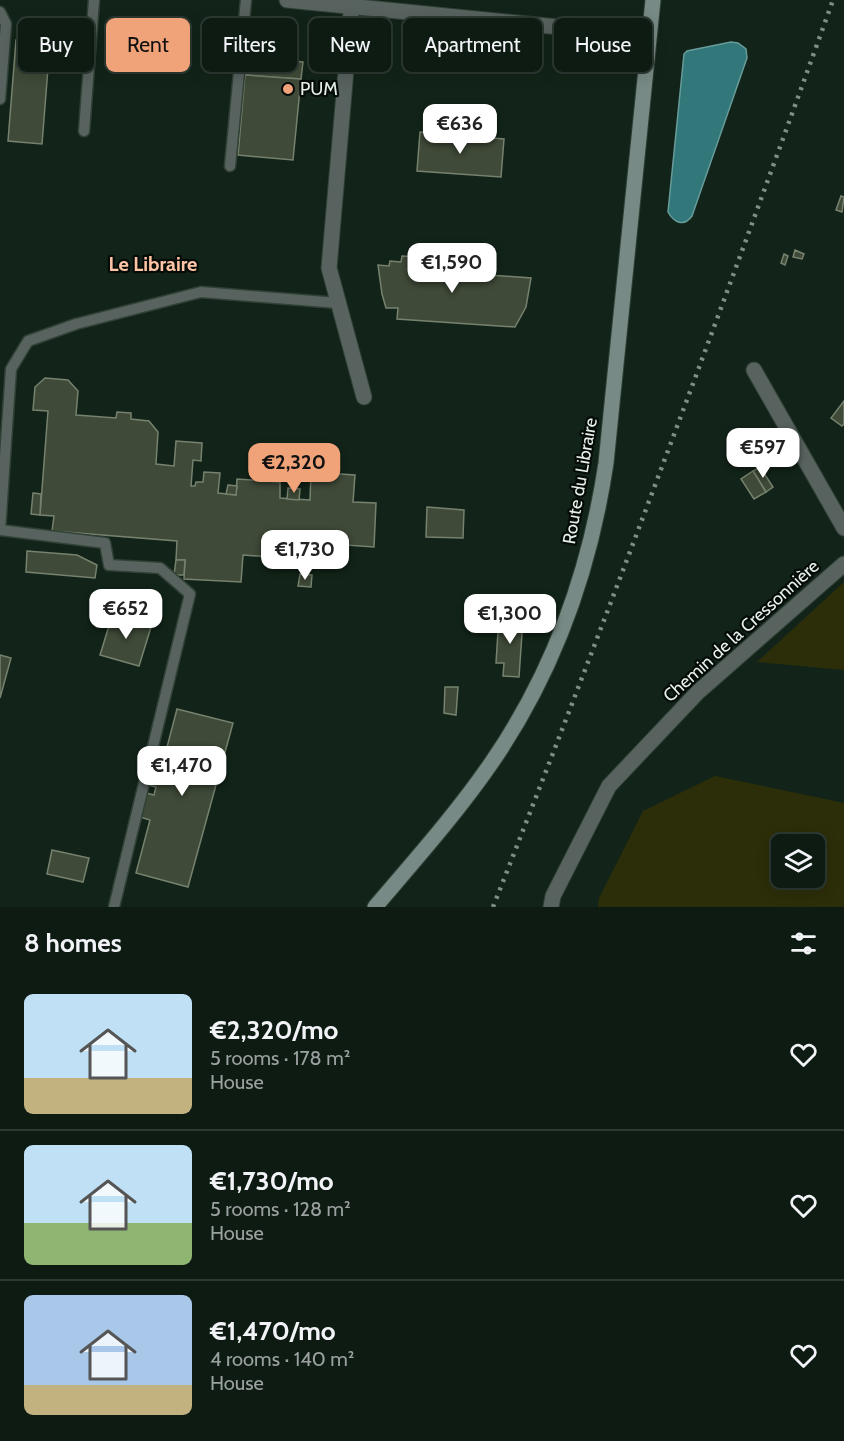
<!DOCTYPE html>
<meta charset="utf-8">
<style>
:root{--surface:#0e1b13;--page:#17241c;--text:#f1f3f6;--muted:#9ba1a0;--line:#2e3933;--accent:#f0a279}
body{margin:0;font-family:Cabin,sans-serif;background:var(--page);color:var(--text);height:100vh;display:flex;flex-direction:column;font-size:22px;white-space:nowrap}
*{box-sizing:border-box;margin:0}
p{font-size:20px;color:var(--muted)}
.icon{flex:none;width:33px;height:33px;fill:none;stroke:currentColor;stroke-width:2;stroke-linecap:round;stroke-linejoin:round}
.map{position:relative;height:907px;overflow:hidden}
.details{display:flex;flex-direction:column;background:var(--surface);flex:1}
.details>*{flex:none}
.top-card{position:absolute;left:18px;top:18px;width:808px;height:54px;display:flex;gap:12px}
.buttons{position:absolute;left:771px;top:834px;display:grid;gap:12px}
.buttons a{display:grid;place-items:center;width:54px;height:54px;border-radius:9px;background:var(--surface);box-shadow:0 3px 15px #0003,0 0 0 2px var(--line);font-size:30px}
.price{position:absolute;translate:-50% -51px;padding:0 14px;border-radius:12px;background:#fff;color:#222;font-size:20px;line-height:39px;filter:drop-shadow(0 2px 3px #0008)}
.price::after{content:'';position:absolute;left:50%;top:36px;width:18px;height:14px;margin-left:-9px;background:inherit;clip-path:polygon(0 0,100% 0,50% 100%)}
.price.current{background:var(--accent);color:#111}
ul{padding:0;list-style:none}
li{display:flex;align-items:center;gap:18px;height:150px;padding:0 24px}
li+li{border-top:2px solid var(--line)}
li span{display:grid;place-items:center;flex:none;width:168px;height:120px;border-radius:9px;color:#555}
li>.icon{margin-inline-start:auto}
span .icon{width:72px;height:72px;fill:#fffc;stroke-width:1}
li b{font-size:26px}
h2{display:flex;justify-content:space-between;align-items:center;height:72px;padding:0 24px;font-size:26px}
.chip{padding:0 21px;border-radius:9px;background:var(--surface);box-shadow:0 3px 15px #0003,0 0 0 2px var(--line);font-size:21px;line-height:54px}
.chip.current{background:var(--accent);color:#111}
.map>svg:first-child{display:block}
.green{fill:#2c2e09;fill-rule:evenodd}
.water{fill:#327779;stroke:#689c9b;stroke-width:1.5}
.building{fill:#3f4a38;stroke:#76826e;stroke-width:1.5}
.lines{fill:none;stroke-linecap:round;stroke-linejoin:round}
.service-casing{stroke:#304136;stroke-width:13}
.minor-casing{stroke:#304136;stroke-width:17}
.secondary-casing{stroke:#304136;stroke-width:17}
.service{stroke:#586360;stroke-width:10}
.minor{stroke:#586360;stroke-width:15}
.secondary{stroke:#788a85;stroke-width:15}
.rail{stroke:#808f85;stroke-width:4.5;stroke-dasharray:3 6;stroke-linecap:butt}
.poi-dot{fill:#f0a279;stroke:#050b07;stroke-width:2}
.labels{text-anchor:middle;stroke-width:4.5;stroke-linejoin:round;paint-order:stroke}
.poi-label{font-size:18px;fill:#e6f2e9;stroke:#050b07;text-anchor:start}
.street-label{font-size:18px;fill:#e6f2e9;stroke:#050b07}
.neighbourhood-label{font-size:20px;font-weight:bold;fill:#ffc3a5;stroke:#050b07}
</style>
<div class="map">
<svg width="844" height="907" viewBox="0 0 844 907">
<rect width="100%" height="100%" fill="#122419"/>
<!-- green -->
<g class="green">
<path d="M844 582V670L757 662Z"/>
<path d="M715 776 844 803V907H598L599 898 643 811ZM814 844V878H782V844Z"/>
</g>
<!-- water -->
<path class="water" d="M731 42 738 43 746 49 747 58 692 216C684 227 674 223 668 212L684 54 687 51Z"/>
<!-- building -->
<g class="building">
<path d="M16 40 50 43 42 144 8 141Z"/>
<path d="M247 57 303 62 301 79 245 75Z"/>
<path d="M245 75 301 79 293 160 238 155Z"/>
<path d="M420 132 504 139 501 177 417 171Z"/>
<path d="M841 196 844 197 842 212 836 210Z"/>
<path d="M795 250 804 254 802 259 793 257Z"/>
<path d="M784 254 788 256 785 265 781 263Z"/>
<path d="M402 256 421 257V261L429 262 430 259 448 272 531 278 526 307 515 327 397 319 398 308H386L382 294 378 265 389 266 390 261 401 262Z"/>
<path d="M45 378 68 380 78 391 76 415 116 418 117 412 131 413V419L149 421 158 432 156 464 174 466 176 441 202 443 201 461 193 460 191 486H195L196 482H203L204 472 220 473 218 493 236 495 237 479 280 482V498L310 500 311 472 355 475 353 502 376 503 374 547 288 541 287 558 243 555 241 582 184 579 185 560H176L177 541 52 531 54 516 40 515 48 411 33 410 35 387Z"/>
<path d="M844 401V424L842 426 831 418Z"/>
<path d="M760 467 773 487 766 492 753 471Z"/>
<path d="M753 471 766 492 754 499 741 479Z"/>
<path d="M228 485 237 486 236 495 226 494Z"/>
<path d="M288 488 300 489 299 500 287 499Z"/>
<path d="M33 493 41 494 40 515 31 514Z"/>
<path d="M427 507 464 510 463 538 426 537Z"/>
<path d="M27 551 77 555 97 565 95 578 26 572Z"/>
<path d="M176 560H185L184 575H174Z"/>
<path d="M300 574 312 575 311 587 298 586Z"/>
<path d="M113 613 152 624 139 666 100 655Z"/>
<path d="M499 616 523 619 519 677 503 676 504 663H496Z"/>
<path d="M0 655 11 658 0 698Z"/>
<path d="M445 687H458L456 715 444 713Z"/>
<path d="M177 709 233 723 188 887 136 873 150 820 140 817 146 793 154 795 156 787 148 785 151 772 160 774Z"/>
<path d="M52 850 89 858 83 882 47 874Z"/>
</g>
<g class="lines">
<defs>
<g id="service">
<path d="M0 12 6 24 0 99"/>
<path d="M84 131 94 0"/>
<path d="M230 166 246 0"/>
<path d="M114 907 190 594 160 568 109 565 105 543 0 530 11 369 28 341 76 324 201 292 338 303"/>
</g>
<g id="minor">
<path d="M287 0 649 36"/>
<path d="M352 0 329 268 364 397"/>
<path d="M754 370 844 528"/>
<path d="M551 907 553 896 609 786 698 692 844 564"/>
</g>
<path id="secondary" d="M375 907C415 860 457 813 492 762 553 673 590 570 606 463L653 0"/>
</defs>
<!-- service casing -->
<use href="#service" class="service-casing"/>
<!-- minor casing -->
<use href="#minor" class="minor-casing"/>
<!-- secondary casing -->
<use href="#secondary" class="secondary-casing"/>
<!-- service -->
<use href="#service" class="service"/>
<!-- minor -->
<use href="#minor" class="minor"/>
<!-- secondary -->
<use href="#secondary" class="secondary"/>
<!-- rail -->
<path class="rail" d="M493 907C611 607 724 304 833 0"/>
</g>
<!-- markers -->
<circle class="poi-dot" cx="288" cy="89" r="6"/>
<g class="labels">
<!-- poi labels -->
<g class="poi-label">
<text x="300" y="95">PUM</text>
</g>
<!-- street labels -->
<g class="street-label">
<text transform="translate(580 481) rotate(-80)" y="6">Route du Libraire</text>
<text transform="translate(741 631) rotate(-42)" y="6">Chemin de la Cressonnière</text>
</g>
<!-- neighbourhood labels -->
<g class="neighbourhood-label">
<text x="153" y="271">Le Libraire</text>
</g>
</g>
</svg>
<div class="buttons">
<a><svg class="icon" aria-label="layers" viewBox="0 0 24 24"><path d="M12 4l9 5-9 5-9-5zM3 14l9 5 9-5"/></svg></a>
</div>
<b class="price" style="left:460px;top:155px">€636</b>
<b class="price" style="left:452px;top:294px">€1,590</b>
<b class="price" style="left:763px;top:479px">€597</b>
<b class="price current" style="left:294px;top:494px">€2,320</b>
<b class="price" style="left:305px;top:581px">€1,730</b>
<b class="price" style="left:126px;top:640px">€652</b>
<b class="price" style="left:510px;top:645px">€1,300</b>
<b class="price" style="left:182px;top:797px">€1,470</b>
<div class="top-card">
<a class="chip">Buy</a>
<a class="chip current">Rent</a>
<a class="chip">Filters</a>
<a class="chip">New</a>
<a class="chip">Apartment</a>
<a class="chip">House</a>
</div>
</div>
<section class="details">
<h2>8 homes<svg class="icon" aria-label="filters" viewBox="0 0 24 24"><path d="M4 7h16M4 17h16"/><circle cx="9" cy="7" r="2"/><circle cx="15" cy="17" r="2"/></svg></h2>
<ul>
<li><span style="background:linear-gradient(#bfe0f5 70%,#c2b280 0)"><svg class="icon" aria-label="home" viewBox="0 0 24 24"><path d="M3 11l9-7 9 7M6 9v11h12V9"/></svg></span><div><b>€2,320/mo</b><p>5 rooms · 178 m²</p><p>House</p></div><svg class="icon" aria-label="heart" viewBox="0 0 24 24"><path d="M12 20l-8-8c-3-5 5-10 8-4 3-6 11-1 8 4z"/></svg></li>
<li><span style="background:linear-gradient(#bfe0f5 65%,#8fb573 0)"><svg class="icon" aria-label="home" viewBox="0 0 24 24"><path d="M3 11l9-7 9 7M6 9v11h12V9"/></svg></span><div><b>€1,730/mo</b><p>5 rooms · 128 m²</p><p>House</p></div><svg class="icon" aria-label="heart" viewBox="0 0 24 24"><path d="M12 20l-8-8c-3-5 5-10 8-4 3-6 11-1 8 4z"/></svg></li>
<li><span style="background:linear-gradient(#a9c7e8 75%,#c2b280 0)"><svg class="icon" aria-label="home" viewBox="0 0 24 24"><path d="M3 11l9-7 9 7M6 9v11h12V9"/></svg></span><div><b>€1,470/mo</b><p>4 rooms · 140 m²</p><p>House</p></div><svg class="icon" aria-label="heart" viewBox="0 0 24 24"><path d="M12 20l-8-8c-3-5 5-10 8-4 3-6 11-1 8 4z"/></svg></li>
</ul>
</section>
